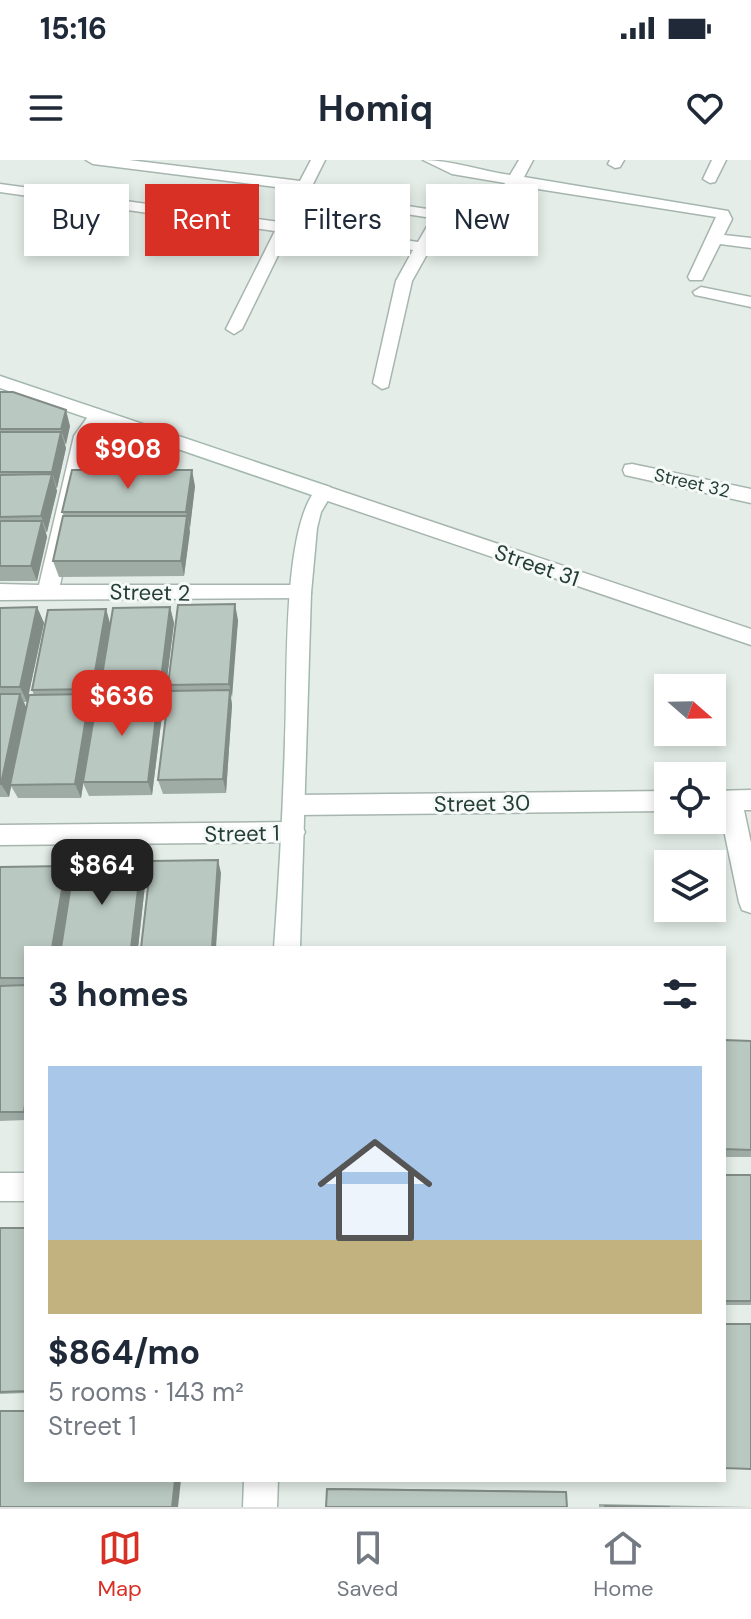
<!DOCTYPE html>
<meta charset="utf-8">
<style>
:root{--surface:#fff;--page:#f6f6f7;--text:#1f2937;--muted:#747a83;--line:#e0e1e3;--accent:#d93025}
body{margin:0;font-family:"DM Sans",sans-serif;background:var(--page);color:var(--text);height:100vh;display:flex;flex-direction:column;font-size:30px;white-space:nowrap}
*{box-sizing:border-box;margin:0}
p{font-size:26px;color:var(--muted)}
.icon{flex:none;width:44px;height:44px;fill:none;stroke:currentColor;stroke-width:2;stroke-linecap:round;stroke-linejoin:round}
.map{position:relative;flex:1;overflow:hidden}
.side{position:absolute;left:24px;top:786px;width:702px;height:536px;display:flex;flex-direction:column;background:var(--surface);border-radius:0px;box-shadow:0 4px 12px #0003}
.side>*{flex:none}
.banner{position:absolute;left:24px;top:24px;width:704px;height:72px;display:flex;gap:16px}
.needle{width:52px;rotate:110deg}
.controls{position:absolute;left:654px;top:514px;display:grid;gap:16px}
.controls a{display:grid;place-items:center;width:72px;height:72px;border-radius:0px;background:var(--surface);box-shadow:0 4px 12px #0003;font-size:40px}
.price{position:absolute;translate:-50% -68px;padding:0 18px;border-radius:16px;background:var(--accent);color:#fff;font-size:26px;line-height:52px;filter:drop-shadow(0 2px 4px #0008)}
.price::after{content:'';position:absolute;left:50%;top:48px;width:24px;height:18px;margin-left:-12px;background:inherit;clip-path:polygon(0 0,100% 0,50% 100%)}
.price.on{background:#222;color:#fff}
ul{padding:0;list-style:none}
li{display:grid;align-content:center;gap:16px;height:424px;padding:0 24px}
li span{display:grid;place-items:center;height:248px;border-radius:0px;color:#555}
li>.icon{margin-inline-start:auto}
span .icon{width:144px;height:144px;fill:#fffc;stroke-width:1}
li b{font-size:34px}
h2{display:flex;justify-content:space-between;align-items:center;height:96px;padding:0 24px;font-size:34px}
.pill{padding:0 28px;border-radius:0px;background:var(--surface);box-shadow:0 4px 12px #0003;font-size:28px;line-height:72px}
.pill.on{background:var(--accent);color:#fff}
.status{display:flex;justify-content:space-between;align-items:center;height:56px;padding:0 40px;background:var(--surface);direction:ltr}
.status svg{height:22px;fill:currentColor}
header{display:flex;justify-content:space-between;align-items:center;height:104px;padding:0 24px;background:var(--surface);font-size:36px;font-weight:700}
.menu{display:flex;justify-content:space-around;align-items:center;height:112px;border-top:2px solid var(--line);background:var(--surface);font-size:22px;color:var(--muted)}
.menu a{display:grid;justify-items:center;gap:4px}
.menu .on{color:var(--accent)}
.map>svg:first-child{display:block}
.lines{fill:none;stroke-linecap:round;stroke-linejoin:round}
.minor-casing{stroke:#a7b5af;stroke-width:3}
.tertiary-casing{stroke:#a7b5af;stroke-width:3}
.secondary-casing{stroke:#a3b8af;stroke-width:3}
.minor{fill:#fff;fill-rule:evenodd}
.tertiary{fill:#fff;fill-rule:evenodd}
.secondary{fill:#fff;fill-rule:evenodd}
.wall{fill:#9faca6}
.shaded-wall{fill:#828c87}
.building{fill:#b9c8c1;stroke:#828c87;stroke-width:2}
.labels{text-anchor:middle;stroke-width:6;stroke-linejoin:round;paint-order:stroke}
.far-street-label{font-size:18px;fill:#243e35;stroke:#f5f9f7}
.street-label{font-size:22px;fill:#243e35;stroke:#f5f9f7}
</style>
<div class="status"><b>15:16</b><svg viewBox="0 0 49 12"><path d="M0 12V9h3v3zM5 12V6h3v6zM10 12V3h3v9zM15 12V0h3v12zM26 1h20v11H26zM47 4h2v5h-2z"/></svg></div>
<header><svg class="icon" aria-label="menu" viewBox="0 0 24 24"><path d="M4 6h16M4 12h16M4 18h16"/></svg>Homiq<svg class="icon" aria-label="heart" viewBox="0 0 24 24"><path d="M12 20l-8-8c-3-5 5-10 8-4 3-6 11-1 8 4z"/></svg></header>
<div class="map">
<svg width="751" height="1347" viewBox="0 0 751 1347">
<rect width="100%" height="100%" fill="#e4ede8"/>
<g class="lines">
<defs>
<g id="minor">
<path d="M86 0H129L300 21 311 0H325L312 26 306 30 446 52 449 55 412 121 388 227 382 229 373 223 396 121 413 90 289 73 242 169 234 174 226 169 275 71 0 32V24L279 62 286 51 291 49 299 54 294 64 418 82 432 58 296 37 293 34 300 30 93 4Z"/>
<path d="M423 0C451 0 482 11 510 15L519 0H533L524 17 728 51 732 59 724 75 751 78V88L720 84 702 120H690L688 117 716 57 519 26 499 60 494 62 486 57 505 23 452 14Z"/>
<path d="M610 0H624L620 7 615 8 608 4Z"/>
<path d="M712 0H726L715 22 710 23 703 19Z"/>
<path d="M701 127 751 137V147L695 135 693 132Z"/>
<path d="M98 249 107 255 92 277 60 425H301L308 428 311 433 308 438 0 440V424L39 425 74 276 92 251Z"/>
<path d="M632 304 751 329V343L625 315 623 310 625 305Z"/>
<path d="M323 325 751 469V485L316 337 313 332Z"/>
<path d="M751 630V650H744L751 683V753L742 750 739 742 720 651H712V631Z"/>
<path d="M668 631V651L295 655 287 652 283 645 287 638 295 635Z"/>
<path d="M293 662 301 665 305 672 301 679 293 682 0 685V665Z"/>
</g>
<rect id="tertiary" x="0" y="1013" width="26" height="28"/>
<g id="secondary">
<path d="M0 216 330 327 333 332 321 352 317 368 311 433 300 788H274C279 719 283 650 285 581 288 520 282 384 312 335L0 228Z"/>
<path d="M244 1320H278L277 1347H243Z"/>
</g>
</defs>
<!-- minor casing -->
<use href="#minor" class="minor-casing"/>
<!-- tertiary casing -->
<use href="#tertiary" class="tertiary-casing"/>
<!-- secondary casing -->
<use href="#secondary" class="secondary-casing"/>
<!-- minor -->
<use href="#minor" class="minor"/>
<!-- tertiary -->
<use href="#tertiary" class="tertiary"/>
<!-- secondary -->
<use href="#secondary" class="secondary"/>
</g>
<!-- wall -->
<g class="wall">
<path d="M0 232 70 266 65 285 66 288 57 328H56L57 331 47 372H46L47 377 37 421H0Z"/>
<path d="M195 326 184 416 59 417 53 401 64 356 62 352Z"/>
<path d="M37 447 44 463 27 542H24L26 548 34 535 32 530 106 449 110 463 170 447 174 463 164 542H161L163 547 152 635 89 636 83 623 81 638H18L11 626 9 637H0V448Z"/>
<path d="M238 460 231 538 232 545 226 633 163 634 158 620 170 531 168 525Z"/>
<path d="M66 706 72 718 146 716 138 788H26V960L0 961V707Z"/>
<path d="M724 880 751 881V997H724Z"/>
<rect x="724" y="1015" width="27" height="130"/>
<path d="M0 1068H26V1233L0 1234Z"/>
<path d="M328 1328 560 1331 566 1332 327 1329Z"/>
<path d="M599 1344 751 1347H599Z"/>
</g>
<!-- shaded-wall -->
<g class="shaded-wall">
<path d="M66 250 70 266 66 285 61 269Z"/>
<path d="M61 272 66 288 57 328 52 312Z"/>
<path d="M192 310 195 326 190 368 186 352Z"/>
<path d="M52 314 57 331 47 372 41 356Z"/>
<path d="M187 356 190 372 184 416 181 401Z"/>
<path d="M42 361 47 377 37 421 31 406Z"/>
<path d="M235 444 238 460 232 538 229 524Z"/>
<path d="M37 447 44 463 27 542 20 527Z"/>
<path d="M170 447 174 463 164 542 160 527Z"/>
<path d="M106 449 110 464 98 544 92 529Z"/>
<path d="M230 530 232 545 226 633 223 619Z"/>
<path d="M159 532 163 547 152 635 148 622Z"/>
<path d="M20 534 27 549 9 637 1 624Z"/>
<path d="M90 534 95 549 81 638 75 624Z"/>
<path d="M218 700 221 713 216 788H212Z"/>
<path d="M141 704 146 716 138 788H131Z"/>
<path d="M66 706 72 719 61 788H52Z"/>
<path d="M175 1320H181L178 1347H172Z"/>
</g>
<!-- building -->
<g class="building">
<path d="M0 232H13L66 250 61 269H0Z"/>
<path d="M0 272H61L52 312H0Z"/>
<path d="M72 310H192L186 352H62Z"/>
<path d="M52 314 41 356 0 357V315Z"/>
<path d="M63 356H187L181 401H53Z"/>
<path d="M0 361H42L31 406H0Z"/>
<path d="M235 444 229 524 168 525 178 445Z"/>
<path d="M37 447 20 527H0V448Z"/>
<path d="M170 447 160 527 100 528 113 448Z"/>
<path d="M106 449 92 529 32 530 48 450Z"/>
<path d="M230 530 223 619 158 620 169 531Z"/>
<path d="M159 532 148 622H83L98 533Z"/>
<path d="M0 534H20L1 624H0Z"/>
<path d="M90 534 75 624 10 625 29 535Z"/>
<path d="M218 700 212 788H141L151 701Z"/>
<path d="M141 704 131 788H61L74 705Z"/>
<path d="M66 706 52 788H26V818H0V707Z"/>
<path d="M26 825V938L24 952H0V826Z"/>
<path d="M724 880 751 881V990L724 989Z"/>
<rect x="724" y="1015" width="27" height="126"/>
<path d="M0 1068H26V1231L0 1232Z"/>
<path d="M724 1164H751V1309L724 1308Z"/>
<path d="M0 1251H26V1320H175L172 1347H0Z"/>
<path d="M327 1329 566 1332 567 1347H326Z"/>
<path d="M605 1346 670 1347H605Z"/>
</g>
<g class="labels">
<!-- far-street labels -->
<g class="far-street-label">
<text transform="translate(692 323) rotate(13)" y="6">Street 32</text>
</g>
<!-- street labels -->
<g class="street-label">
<text transform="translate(537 405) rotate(19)" y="8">Street 31</text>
<text transform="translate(150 432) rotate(1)" y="8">Street 2</text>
<text transform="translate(482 643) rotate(-1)" y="8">Street 30</text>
<text transform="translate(242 673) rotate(-1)" y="8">Street 1</text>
</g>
</g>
</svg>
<div class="controls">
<a><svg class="needle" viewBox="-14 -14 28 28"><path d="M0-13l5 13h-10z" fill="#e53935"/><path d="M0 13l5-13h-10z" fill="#747a83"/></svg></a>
<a><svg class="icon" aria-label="locate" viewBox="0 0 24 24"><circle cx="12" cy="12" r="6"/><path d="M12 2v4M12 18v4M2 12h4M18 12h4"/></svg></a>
<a><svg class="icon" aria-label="layers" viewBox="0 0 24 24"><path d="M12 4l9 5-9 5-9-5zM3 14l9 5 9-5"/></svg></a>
</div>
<b class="price" style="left:128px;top:331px">$908</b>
<b class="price" style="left:122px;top:578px">$636</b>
<b class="price on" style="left:102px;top:747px">$864</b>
<div class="banner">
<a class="pill">Buy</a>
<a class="pill on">Rent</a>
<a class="pill">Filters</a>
<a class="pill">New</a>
</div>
<section class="side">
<h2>3 homes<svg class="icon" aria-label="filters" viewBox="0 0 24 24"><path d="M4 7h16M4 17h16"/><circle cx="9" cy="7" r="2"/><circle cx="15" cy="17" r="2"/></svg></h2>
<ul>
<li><span style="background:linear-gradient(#a9c7e8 70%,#c2b280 0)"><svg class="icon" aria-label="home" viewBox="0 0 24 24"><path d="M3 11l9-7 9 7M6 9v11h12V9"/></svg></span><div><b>$864/mo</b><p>5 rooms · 143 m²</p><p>Street 1</p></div></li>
</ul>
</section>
</div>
<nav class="menu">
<a class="on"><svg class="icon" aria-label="map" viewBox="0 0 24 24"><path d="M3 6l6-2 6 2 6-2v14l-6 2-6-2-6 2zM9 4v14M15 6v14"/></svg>Map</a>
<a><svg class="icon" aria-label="saved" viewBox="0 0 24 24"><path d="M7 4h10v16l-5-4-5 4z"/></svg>Saved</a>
<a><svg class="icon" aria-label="home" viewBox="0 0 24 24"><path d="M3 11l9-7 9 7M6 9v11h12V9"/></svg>Home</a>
</nav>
